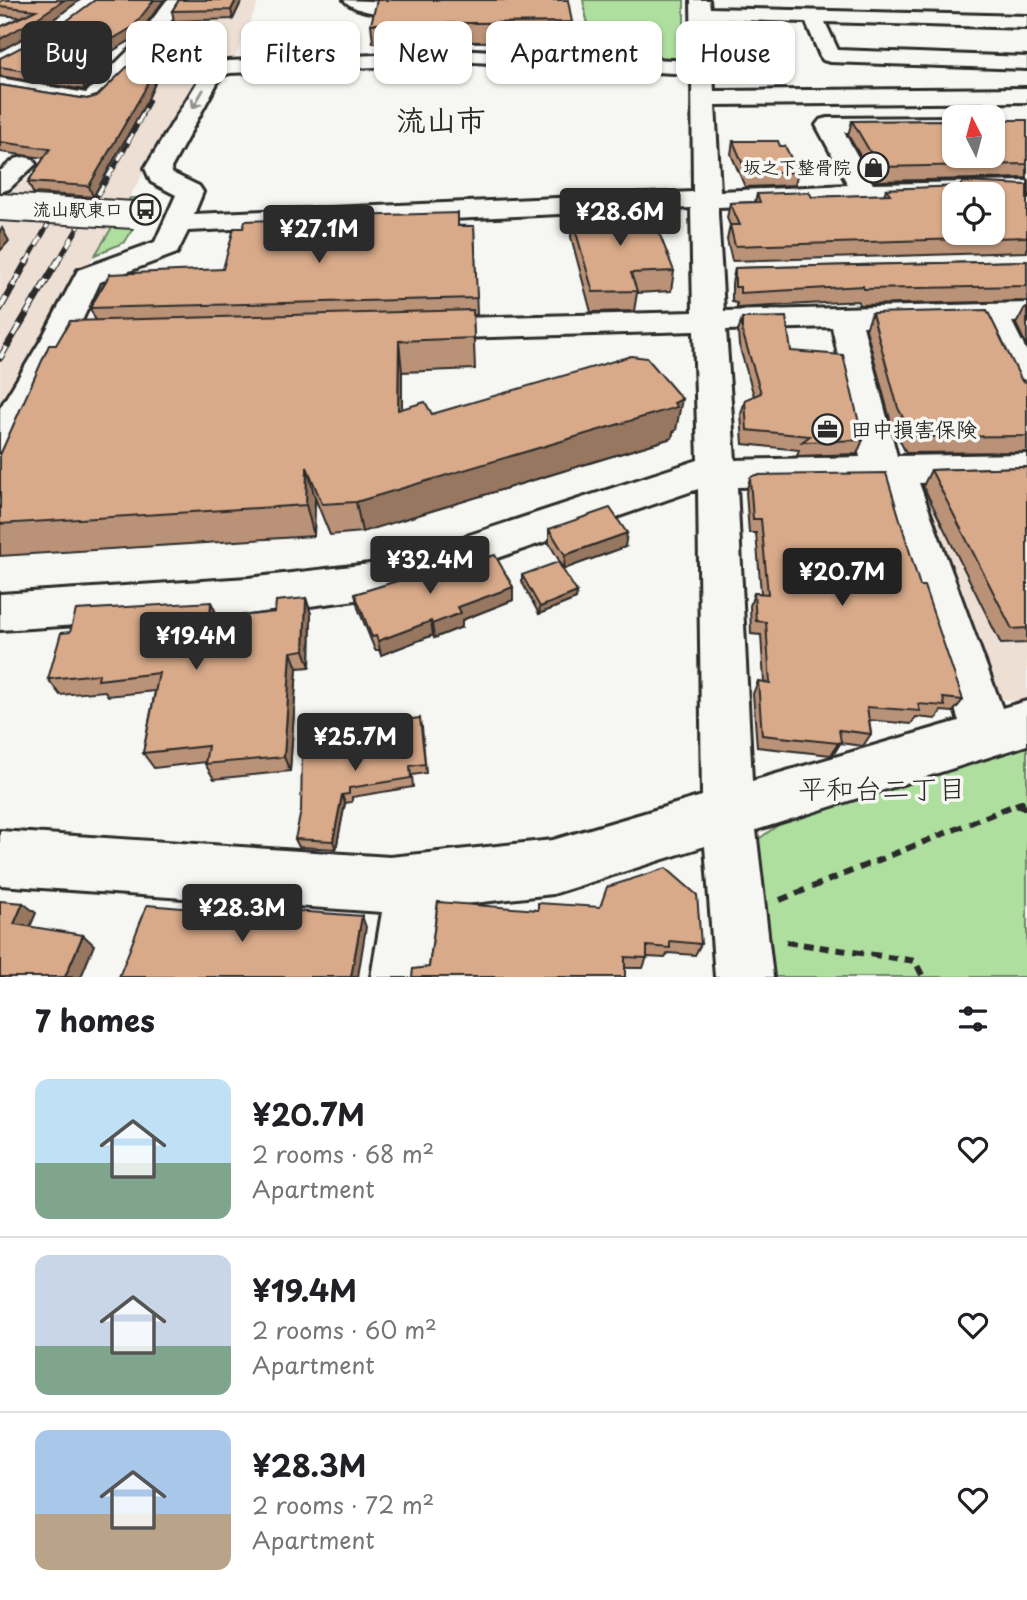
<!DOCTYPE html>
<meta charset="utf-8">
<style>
:root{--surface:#fff;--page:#f6f6f6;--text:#202124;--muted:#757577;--line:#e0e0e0;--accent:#2b2b2b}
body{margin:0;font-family:"Playpen Sans","Klee One",sans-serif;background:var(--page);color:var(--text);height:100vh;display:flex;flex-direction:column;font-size:26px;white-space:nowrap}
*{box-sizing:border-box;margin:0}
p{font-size:23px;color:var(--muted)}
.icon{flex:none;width:38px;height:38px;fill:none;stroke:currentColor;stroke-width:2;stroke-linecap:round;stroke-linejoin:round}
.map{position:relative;height:977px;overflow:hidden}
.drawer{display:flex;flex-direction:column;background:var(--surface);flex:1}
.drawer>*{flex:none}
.guide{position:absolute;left:21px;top:21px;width:985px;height:63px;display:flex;gap:14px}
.needle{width:46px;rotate:354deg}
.tools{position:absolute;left:942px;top:105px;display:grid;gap:14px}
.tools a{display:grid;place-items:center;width:63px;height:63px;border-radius:14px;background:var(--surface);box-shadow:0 2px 5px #0004;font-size:35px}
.price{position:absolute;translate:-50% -60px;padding:0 16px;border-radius:7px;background:var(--accent);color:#fff;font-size:23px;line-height:46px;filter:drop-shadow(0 2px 4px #0008)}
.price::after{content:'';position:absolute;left:50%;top:42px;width:21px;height:16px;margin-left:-10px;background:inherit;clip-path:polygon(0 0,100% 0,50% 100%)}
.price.selected{background:#222;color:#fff}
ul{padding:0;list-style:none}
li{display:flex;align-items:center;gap:21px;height:175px;padding:0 35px}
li+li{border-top:2px solid var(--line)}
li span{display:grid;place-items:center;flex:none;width:196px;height:140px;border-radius:14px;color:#555}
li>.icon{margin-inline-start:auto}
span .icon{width:84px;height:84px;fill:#fffc;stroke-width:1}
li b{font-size:30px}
h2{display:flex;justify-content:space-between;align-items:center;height:84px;padding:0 35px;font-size:30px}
.pill{padding:0 24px;border-radius:14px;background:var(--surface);box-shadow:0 2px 5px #0004;font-size:24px;line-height:63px}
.pill.selected{background:var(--accent);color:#fff}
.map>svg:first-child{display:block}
.built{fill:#eddfd3}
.green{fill:#aedf9f;stroke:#6c8565;stroke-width:2}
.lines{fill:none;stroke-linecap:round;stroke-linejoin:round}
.minor-casing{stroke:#2b2b2b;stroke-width:6}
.path{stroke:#2b2b2b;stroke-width:6;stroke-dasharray:10 7;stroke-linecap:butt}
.minor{fill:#f6f6f2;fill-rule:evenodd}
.rail-far2-casing{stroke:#2b2b2b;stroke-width:4.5}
.rail-far1-casing{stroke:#2b2b2b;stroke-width:5}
.rail-casing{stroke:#2b2b2b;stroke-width:7}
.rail-far2{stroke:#f6f6f2;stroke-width:2.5;stroke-dasharray:9;stroke-linecap:butt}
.rail-far1{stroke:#f6f6f2;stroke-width:3.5;stroke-dasharray:10;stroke-linecap:butt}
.rail{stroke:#f6f6f2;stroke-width:4.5;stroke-dasharray:13;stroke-linecap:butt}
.minor-bridge-casing{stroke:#2b2b2b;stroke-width:30;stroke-linecap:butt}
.minor-bridge{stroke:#f6f6f2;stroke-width:26}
.wall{fill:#ba9277;stroke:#2b2b2b;stroke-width:2}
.shaded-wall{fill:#977761;stroke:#2b2b2b;stroke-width:2}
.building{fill:#d8aa8a;stroke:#2b2b2b;stroke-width:2;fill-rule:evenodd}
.oneway{stroke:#90908e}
.labels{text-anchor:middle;stroke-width:7;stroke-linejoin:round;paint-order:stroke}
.far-poi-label{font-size:18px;font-weight:bold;fill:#2b2b2b;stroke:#f6f6f2;text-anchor:end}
.poi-label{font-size:21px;font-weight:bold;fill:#2b2b2b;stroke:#f6f6f2;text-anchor:start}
.near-neighbourhood-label{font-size:28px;fill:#2b2b2b;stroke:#f6f6f2}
.far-town-label{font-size:30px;font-weight:bold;fill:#2b2b2b;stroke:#f6f6f2}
</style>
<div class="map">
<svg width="1027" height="977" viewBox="0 0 1027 977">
<rect width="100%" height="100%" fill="#f6f6f2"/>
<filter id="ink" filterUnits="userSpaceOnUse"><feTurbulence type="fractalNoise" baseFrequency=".0143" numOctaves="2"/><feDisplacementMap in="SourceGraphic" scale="14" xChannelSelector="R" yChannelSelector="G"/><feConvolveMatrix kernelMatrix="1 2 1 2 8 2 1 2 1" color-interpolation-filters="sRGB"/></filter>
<g filter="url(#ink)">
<!-- built -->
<g class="built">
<path d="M183 0H259L233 63 210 64 0 410V201L35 172 157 38Z"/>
<path d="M1027 478V701L1018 703 1001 698 990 688 909 488 921 480Z"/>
</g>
<!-- green -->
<g class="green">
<path d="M583 0H684V55L671 60 593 54Z"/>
<path d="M130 198H140L133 210 139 218 125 242 95 255Z"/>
<path d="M1027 747V977H773L756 841 781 823Z"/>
</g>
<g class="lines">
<defs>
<g id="minor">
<path d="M167 0H185L145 58 99 105 91 107 0 92V78L86 93 130 49Z"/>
<path d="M344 0 394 2 443 0C428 18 359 19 344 0Z"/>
<path d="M691 0H709L710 8 1027 16V28L825 22 838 50 1027 57V69L830 62 823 60 820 56 806 22 710 19 714 91 1027 88V102L715 105 720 191 848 185 816 125 820 120 828 118 954 117H955L954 131 844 132 873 184 1027 181V197L954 194V198L718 207V214L724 311 1027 303V321L1012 322 1027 352V398L1015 395 1010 387 981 323 863 326 897 456 1027 454V480L919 483 1002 708 1027 701V745L756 830 773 977H715L705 846 553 894 438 907 429 977H371L382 912 0 885V831L390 857 553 840 702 796 698 489 387 596 248 614 0 630V594L248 578 387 562 698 460 694 331 423 339 412 336 407 329 412 322 423 319 693 312 691 208 188 231 177 253 100 282 73 340 13 448 0 452V408L41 340 78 270 155 242 176 195 151 182 145 168 206 68 227 61 377 55 436 48 692 61ZM436 60 692 74 693 192 194 214 203 192 199 186 172 173 171 168 221 76 230 73 377 67ZM832 327 860 457 735 460 726 330ZM881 484 959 721 752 781 737 487Z"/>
<path d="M24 157 33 159 36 164 9 189 0 192V171L15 159Z"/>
</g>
</defs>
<!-- minor casing -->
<use href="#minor" class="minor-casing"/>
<!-- path -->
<g class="path">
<path d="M1015 805 1027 801"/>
<path d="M780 900 1015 805 1027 808"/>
<path d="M786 942 915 961 923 977"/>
</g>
<!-- minor -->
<use href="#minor" class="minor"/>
<defs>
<path id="rail-far2" d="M141 116 149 101"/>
<g id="rail-far1">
<path d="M26 263 74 179"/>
<path d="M57 263 123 152 142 115"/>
</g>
<g id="rail">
<path d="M0 309 27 261"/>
<path d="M0 358 58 261"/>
</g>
</defs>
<!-- rail-far2 casing -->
<use href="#rail-far2" class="rail-far2-casing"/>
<!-- rail-far1 casing -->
<use href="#rail-far1" class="rail-far1-casing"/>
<!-- rail casing -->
<use href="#rail" class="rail-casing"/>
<!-- rail-far2 -->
<use href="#rail-far2" class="rail-far2"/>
<!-- rail-far1 -->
<use href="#rail-far1" class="rail-far1"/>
<!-- rail -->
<use href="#rail" class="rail"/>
<defs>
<path id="minor-bridge" d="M0 207 134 215"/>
</defs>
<!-- minor-bridge casing -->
<use href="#minor-bridge" class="minor-bridge-casing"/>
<!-- minor-bridge -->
<use href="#minor-bridge" class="minor-bridge"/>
</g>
<!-- wall -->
<g class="wall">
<path d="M80 0 40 29 20 17 0 15V2Z"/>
<path d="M179 0H242L233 19 174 21 172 11Z"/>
<path d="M572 22 571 41 373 43 371 24Z"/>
<path d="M136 37 82 68H94L97 78 85 90 0 76V58Z"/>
<path d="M149 67 155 83 147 101 93 197 33 193 28 182 44 158 0 152V85L87 99 97 96Z"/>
<path d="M998 120H1027V178L875 181 848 135 852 121Z"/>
<path d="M733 141 780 146 798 172 795 185 745 187 731 154Z"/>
<path d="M1027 185V252L732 261 727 240 730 225 727 218 730 203 755 202 757 194 812 197 884 195 886 189Z"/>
<path d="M616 214 674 271 671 291 637 293 634 311 591 312 571 237 572 218Z"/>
<path d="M273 222 474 226 477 315H473L475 369 402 372V409L432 414 676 430 673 432 672 438 362 532 330 535 315 498 314 536 0 556V455L56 345 96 321 90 308 223 269 243 228Z"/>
<path d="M1027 261V301L859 305 858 301 737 308V303L732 302V283L735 268Z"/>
<path d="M1027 308V347L1016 324 1024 309Z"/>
<path d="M872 313 1027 382V452L906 453 891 423 866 329Z"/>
<path d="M742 318 791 351 863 440 857 454 797 456 799 450 743 444 741 414 745 400 754 396 739 345 738 332Z"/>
<path d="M1027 467V643L1001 644 923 486 931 470Z"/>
<path d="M750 478 920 586 963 700 953 712 941 711 936 719 916 717 911 724 869 720 871 734 863 746 840 743 833 755H831L757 747 753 694 758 681 764 682 761 635 751 634 750 606 754 593H761L756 533H749L746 492Z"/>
<path d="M549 529 625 547 564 569 549 543Z"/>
<path d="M447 569 513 587V600L462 620V627L434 638 433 635 381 655 379 650H375L358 608 355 594Z"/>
<path d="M522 575 577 592 576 599 539 614 522 582Z"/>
<path d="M306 598 311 614 310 667 297 668 290 771 214 779 205 764 206 762 154 768 143 753 155 691 108 696 105 691 60 695 48 679 219 619 275 612Z"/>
<path d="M422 727 426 773 412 775 413 787 352 797V802L345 803 336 849 299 847 295 839 363 745Z"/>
<path d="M438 902 701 944 695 955 668 953 665 958 647 957 643 968 429 967Z"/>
</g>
<!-- shaded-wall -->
<g class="shaded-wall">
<path d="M64 0H80L40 29 0 51V39Z"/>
<path d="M154 0H164L136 37 67 78 61 69Z"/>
<path d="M236 0H242L233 19 231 10Z"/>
<path d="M149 67 155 83 147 101 93 197 89 186Z"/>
<path d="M94 68 97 78 85 90 81 80Z"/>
<path d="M2 228 9 241 0 251V230Z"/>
<path d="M399 341 402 372V441L398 410Z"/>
<path d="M682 399 676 430 673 432 672 438 362 532 356 502 674 403Z"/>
<path d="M307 467 315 498 314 536 306 505Z"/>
<path d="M627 533 625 547 564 569 565 555Z"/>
<path d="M513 587V600L462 620V627L434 638 432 624 458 607Z"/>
<path d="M577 592 576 599 539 614 540 607Z"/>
<path d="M306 598 311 614 310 667 304 650Z"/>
<path d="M211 602 219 619 210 620Z"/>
<path d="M431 621 433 635 381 655 378 641Z"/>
<path d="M291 652 297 668 290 771 284 757Z"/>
<path d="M841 742 833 755H831L838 743Z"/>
<path d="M342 795 345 803 336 849 333 841Z"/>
<path d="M23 903 36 913 27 934 14 924Z"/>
<path d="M362 916 366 927 358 977H351Z"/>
<path d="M83 935 94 945 81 977H65Z"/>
</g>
<!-- building -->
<g class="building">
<path d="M3 0H64L36 19 0 39V27L36 10 0 6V2Z"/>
<path d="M95 0H154L133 27 61 69 94 68 81 80 0 67V58L53 31Z"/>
<path d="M179 0H236L231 10 172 11Z"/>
<path d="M377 0H568L572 22 371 24Z"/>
<path d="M127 67H149L146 73H152L144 91 89 186 28 182 50 149 0 142V85L87 99 97 96Z"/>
<path d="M995 115 998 120H1027V164L879 167 852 121 954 120V156H992V117H961L962 116Z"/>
<path d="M733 141H778L780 146H785L798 172 747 174Z"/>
<path d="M963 182 1027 185V237L735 246 730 225H740L730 203 760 202 757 194 809 192 812 197 890 194 886 189 960 186ZM954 194H992V233H954Z"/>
<path d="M613 206 616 214 651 212 674 271 631 273 637 291 593 292 572 218Z"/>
<path d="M458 213V226H474L477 298 90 308 110 274 223 269 234 228H243L245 221 273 220 272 222 350 219V216Z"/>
<path d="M1027 261V286L864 289 863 286 740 293V287H735V268Z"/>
<path d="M473 310 474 338 399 341 398 410 425 402 432 414 631 356 647 358 682 399 674 403 677 407 356 502 322 504 307 467 306 505 0 524V455L49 345H56L70 321Z"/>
<path d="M987 310 1022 381 1027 382V436L913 437 898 408 872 313Z"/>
<path d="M786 317 791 351 843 355 863 440 802 442 810 436 747 430 745 400 761 393 742 331V318Z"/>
<path d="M1027 467V628L1012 629 931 470Z"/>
<path d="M886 473 920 586H924L963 700 943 698 945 706 918 704 920 711 867 707 871 734 839 730 841 742 838 743 762 735 758 681 770 683 766 622 756 621 754 593 768 594 761 519H753L750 478 755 475Z"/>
<path d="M610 508 627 533 565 555 549 529Z"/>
<path d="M495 555 513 587 458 607 461 613 432 624 431 621 378 641 376 636 372 637 355 594 445 566 447 569Z"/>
<path d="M558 562 577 592 540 607 522 575Z"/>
<path d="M306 598 304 650 291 652 284 757 205 764 208 746 143 753 159 673 98 680 99 674 48 679 61 633 70 632 76 610 211 602 210 620 275 612 276 601Z"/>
<path d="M420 718 425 764 410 766 411 778 349 788V794L342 795 333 841 295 839 301 811 302 754 363 745 362 726Z"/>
<path d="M666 868 697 895 701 944 670 941V948L647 946V958L625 957V977H412L413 969 429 967 438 902 538 910V903L600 907 607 887Z"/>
<path d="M0 901 23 903 14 924 83 935 65 977H0Z"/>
<path d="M147 905 252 914 254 908 362 916 351 977H119Z"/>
</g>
<!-- one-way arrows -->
<defs><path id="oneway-shaft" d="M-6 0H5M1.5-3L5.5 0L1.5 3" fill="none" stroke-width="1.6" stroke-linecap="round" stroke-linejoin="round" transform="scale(1.75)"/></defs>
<use class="oneway" href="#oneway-shaft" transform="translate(198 99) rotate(120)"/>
</g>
<!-- icons -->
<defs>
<symbol id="shop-ring" viewBox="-11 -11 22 22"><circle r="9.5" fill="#f6f6f2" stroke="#2b2b2b" stroke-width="1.5"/><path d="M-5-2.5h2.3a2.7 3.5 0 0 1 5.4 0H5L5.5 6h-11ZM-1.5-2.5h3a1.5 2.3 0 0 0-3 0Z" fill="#2b2b2b"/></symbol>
<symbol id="bus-ring" viewBox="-11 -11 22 22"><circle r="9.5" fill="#f6f6f2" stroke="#2b2b2b" stroke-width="1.5"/><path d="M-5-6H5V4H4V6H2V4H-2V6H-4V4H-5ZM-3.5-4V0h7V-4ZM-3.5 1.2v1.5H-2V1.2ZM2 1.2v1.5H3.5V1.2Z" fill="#2b2b2b"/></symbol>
<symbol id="office-ring" viewBox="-11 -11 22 22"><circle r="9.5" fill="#f6f6f2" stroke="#2b2b2b" stroke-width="1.5"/><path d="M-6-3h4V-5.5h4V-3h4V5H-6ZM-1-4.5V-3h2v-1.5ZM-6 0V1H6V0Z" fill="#2b2b2b"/></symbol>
</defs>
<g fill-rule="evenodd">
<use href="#shop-ring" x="856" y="150" width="35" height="35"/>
<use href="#bus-ring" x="128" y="192" width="35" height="35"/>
<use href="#office-ring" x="810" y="412" width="35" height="35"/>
</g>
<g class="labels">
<!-- far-poi labels -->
<g class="far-poi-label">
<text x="851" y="174">坂之下整骨院</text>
<text x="123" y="216">流山駅東口</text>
</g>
<!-- poi labels -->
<g class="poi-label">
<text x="851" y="437">田中損害保険</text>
</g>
<!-- near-neighbourhood labels -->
<g class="near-neighbourhood-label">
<text x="882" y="799">平和台二丁目</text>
</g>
<!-- far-town labels -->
<g class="far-town-label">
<text x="441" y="131">流山市</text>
</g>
</g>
</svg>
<div class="tools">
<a><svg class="needle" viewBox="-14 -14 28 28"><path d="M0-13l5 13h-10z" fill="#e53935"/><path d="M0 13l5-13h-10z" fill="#757577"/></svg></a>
<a><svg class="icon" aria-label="locate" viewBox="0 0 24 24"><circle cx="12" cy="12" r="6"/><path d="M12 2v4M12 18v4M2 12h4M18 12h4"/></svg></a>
</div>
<b class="price" style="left:620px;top:248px">¥28.6M</b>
<b class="price" style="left:319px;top:265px">¥27.1M</b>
<b class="price" style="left:430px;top:596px">¥32.4M</b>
<b class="price selected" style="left:842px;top:608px">¥20.7M</b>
<b class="price" style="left:196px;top:672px">¥19.4M</b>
<b class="price" style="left:355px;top:773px">¥25.7M</b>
<b class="price" style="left:242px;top:944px">¥28.3M</b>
<div class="guide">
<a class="pill selected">Buy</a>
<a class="pill">Rent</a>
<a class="pill">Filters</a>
<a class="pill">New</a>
<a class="pill">Apartment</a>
<a class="pill">House</a>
</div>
</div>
<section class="drawer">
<h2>7 homes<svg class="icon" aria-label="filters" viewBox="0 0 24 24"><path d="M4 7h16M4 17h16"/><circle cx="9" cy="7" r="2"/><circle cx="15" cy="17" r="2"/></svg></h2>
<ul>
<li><span style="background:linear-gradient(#bfe0f5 60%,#7fa58c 0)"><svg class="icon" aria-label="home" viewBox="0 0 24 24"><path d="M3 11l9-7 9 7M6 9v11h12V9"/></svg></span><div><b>¥20.7M</b><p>2 rooms · 68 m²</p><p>Apartment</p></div><svg class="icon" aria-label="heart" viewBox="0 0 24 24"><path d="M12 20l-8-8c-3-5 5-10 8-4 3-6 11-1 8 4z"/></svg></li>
<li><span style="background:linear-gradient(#c9d6e8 65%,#7fa58c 0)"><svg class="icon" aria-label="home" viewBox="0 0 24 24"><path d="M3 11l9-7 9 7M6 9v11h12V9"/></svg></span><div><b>¥19.4M</b><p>2 rooms · 60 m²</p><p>Apartment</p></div><svg class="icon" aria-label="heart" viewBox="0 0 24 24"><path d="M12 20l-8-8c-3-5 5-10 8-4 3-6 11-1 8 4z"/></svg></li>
<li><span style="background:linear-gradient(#a9c7e8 60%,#b9a48a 0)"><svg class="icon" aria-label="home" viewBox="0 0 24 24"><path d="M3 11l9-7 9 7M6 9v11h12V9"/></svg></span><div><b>¥28.3M</b><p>2 rooms · 72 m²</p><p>Apartment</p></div><svg class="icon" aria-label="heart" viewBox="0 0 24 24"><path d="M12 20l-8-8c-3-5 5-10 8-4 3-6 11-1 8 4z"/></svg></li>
</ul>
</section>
